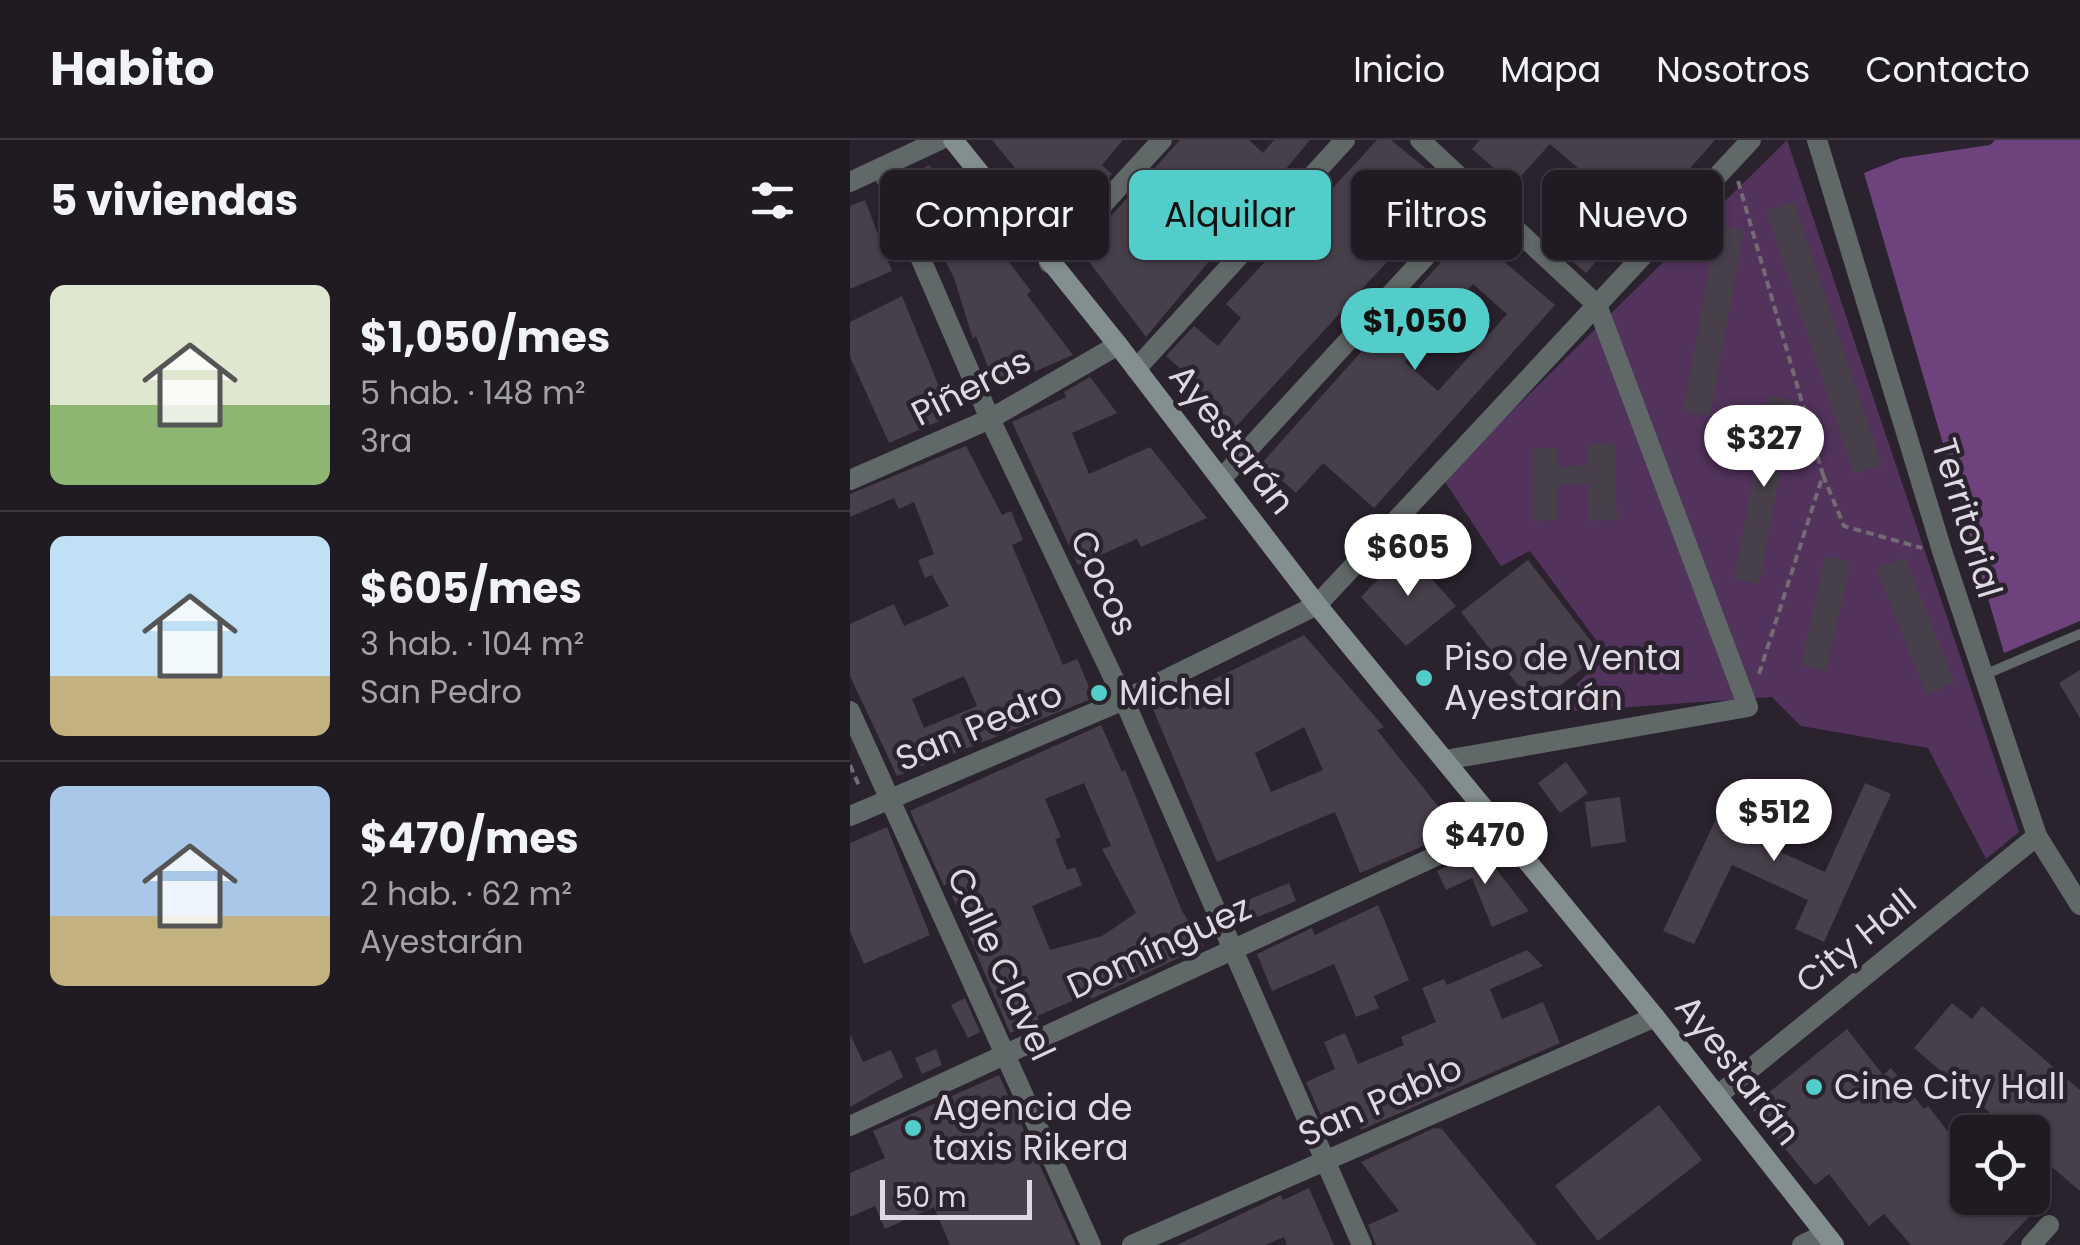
<!DOCTYPE html>
<html lang="es">
<meta charset="utf-8">
<style>
:root{--surface:#201a22;--page:#28232a;--text:#f1f3f6;--muted:#a2a1a5;--line:#3d3840;--accent:#53cdca}
body{margin:0;font-family:Poppins,sans-serif;background:var(--page);color:var(--text);height:100vh;display:flex;flex-direction:column;font-size:38px;white-space:nowrap}
*{box-sizing:border-box;margin:0}
p{font-size:32px;color:var(--muted)}
.icon{flex:none;width:55px;height:55px;fill:none;stroke:currentColor;stroke-width:2;stroke-linecap:round;stroke-linejoin:round}
.map{position:relative;flex:1;overflow:hidden}
.sheet{display:flex;flex-direction:column;background:var(--surface);width:850px}
.sheet>*{flex:none}
.banner{position:absolute;left:30px;top:30px;width:950px;height:90px;display:flex;gap:20px}
.tools{position:absolute;left:1100px;top:975px;display:grid;gap:20px}
.tools a{display:grid;place-items:center;width:100px;height:100px;border-radius:15px;background:var(--surface);box-shadow:0 2px 8px #0004,0 0 0 2px var(--line);font-size:50px}
.scale{position:absolute;left:30px;bottom:25px;width:152px;box-sizing:border-box;padding-left:10px;border:5px solid #ded9e0;border-top:0;font-size:28px;line-height:35px;white-space:nowrap;color:#ded9e0;-webkit-text-stroke:8px #2a222d;paint-order:stroke}
.price{position:absolute;translate:-50% -85px;padding:0 22px;border-radius:35px;background:#fff;color:#222;font-size:32px;line-height:65px;filter:drop-shadow(0 2px 5px #0008)}
.price::after{content:'';position:absolute;left:50%;top:60px;width:30px;height:22px;margin-left:-15px;background:inherit;clip-path:polygon(0 0,100% 0,50% 100%)}
.price.selected{background:var(--accent);color:#111}
ul{padding:0;list-style:none}
li{display:flex;align-items:center;gap:30px;height:250px;padding:0 50px}
li+li{border-top:2px solid var(--line)}
li span{display:grid;place-items:center;flex:none;width:280px;height:200px;border-radius:15px;color:#555}
li>.icon{margin-inline-start:auto}
span .icon{width:120px;height:120px;fill:#fffc;stroke-width:1}
li b{font-size:42px}
h2{display:flex;justify-content:space-between;align-items:center;height:120px;padding:0 50px;font-size:42px}
.pill{padding:0 35px;border-radius:15px;background:var(--surface);box-shadow:0 2px 8px #0004,0 0 0 2px var(--line);font-size:35px;line-height:90px}
.pill.selected{background:var(--accent);color:#111}
header{display:flex;align-items:center;gap:60px;box-sizing:border-box;height:140px;padding:0 50px;background:var(--surface);border-bottom:2px solid var(--line)}
header strong{font-size:48px}
nav{display:flex;gap:55px;margin-inline-start:auto;font-size:35px}
main{display:flex;flex:1;min-height:0}
.map>svg:first-child{display:block}
.green{fill:#51335b}
.forest{fill:#6e427c}
.building{fill:#473f4a;fill-rule:evenodd}
.lines{fill:none;stroke-linecap:round;stroke-linejoin:round}
.path{stroke:#726b74;stroke-width:4;stroke-dasharray:8 5;stroke-linecap:butt}
.lane{stroke:#616968;stroke-width:10}
.street{stroke:#616968;stroke-width:20}
.secondary{stroke:#828f8e;stroke-width:20}
.poi-dot{fill:#53cdca;stroke:#2a222d;stroke-width:4}
.labels{text-anchor:middle;stroke-width:9;stroke-linejoin:round;paint-order:stroke}
.street-label{font-size:35px;fill:#ded9e0;stroke:#2a222d}
.poi-label{font-size:35px;fill:#ded9e0;stroke:#2a222d;text-anchor:start}
</style>
<header>
<strong>Habito</strong>
<nav><a>Inicio</a><a>Mapa</a><a>Nosotros</a><a>Contacto</a></nav>
</header>
<main>
<section class="sheet">
<h2>5 viviendas<svg class="icon" aria-label="filters" viewBox="0 0 24 24"><path d="M4 7h16M4 17h16"/><circle cx="9" cy="7" r="2"/><circle cx="15" cy="17" r="2"/></svg></h2>
<ul>
<li><span style="background:linear-gradient(#dfe7d0 60%,#8fb573 0)"><svg class="icon" aria-label="home" viewBox="0 0 24 24"><path d="M3 11l9-7 9 7M6 9v11h12V9"/></svg></span><div><b>$1,050/mes</b><p>5 hab. · 148 m²</p><p>3ra</p></div></li>
<li><span style="background:linear-gradient(#bfe0f5 70%,#c2b280 0)"><svg class="icon" aria-label="home" viewBox="0 0 24 24"><path d="M3 11l9-7 9 7M6 9v11h12V9"/></svg></span><div><b>$605/mes</b><p>3 hab. · 104 m²</p><p>San Pedro</p></div></li>
<li><span style="background:linear-gradient(#a9c7e8 65%,#c2b280 0)"><svg class="icon" aria-label="home" viewBox="0 0 24 24"><path d="M3 11l9-7 9 7M6 9v11h12V9"/></svg></span><div><b>$470/mes</b><p>2 hab. · 62 m²</p><p>Ayestarán</p></div></li>
</ul>
</section>
<div class="map">
<svg width="1230" height="1105" viewBox="0 0 1230 1105">
<rect width="100%" height="100%" fill="#2a222d"/>
<!-- green -->
<path class="green" d="M937 0 1169 692 1136 719 1078 608 951 586 922 557 696 573 757 515 680 411 651 426 593 339Z"/>
<!-- forest -->
<path class="forest" d="M1145 0H1230V481L1154 513 1014 33 1051 18 1140 5Z"/>
<!-- building -->
<g class="building">
<path d="M142 0H273L252 25 262 34 213 87Z"/>
<path d="M330 0H399L413 13 424 0H460L296 197 230 110Z"/>
<path d="M527 0H541L603 50 381 292 340 242 342 239 316 216 344 186 368 206 391 178 376 164Z"/>
<path d="M630 0H865L835 34 831 30 801 65 798 62 736 133 713 113 752 69 735 54 745 43 700 4 663 45 622 9Z"/>
<path d="M79 25 146 105 181 151 177 155 223 215 146 248 126 196 123 199 104 138 90 110 85 114 78 100 56 38Z"/>
<path d="M15 60 42 131 0 149V66Z"/>
<path d="M944 62 1032 325 1004 334 916 71Z"/>
<path d="M625 84 651 107 645 114 705 165 524 368 473 323 446 353 412 323ZM623 144 657 174 588 251 555 222Z"/>
<path d="M867 85 894 90 860 276 833 272Z"/>
<path d="M52 156 101 276 39 303 0 217V182Z"/>
<path d="M240 237 267 273 222 293 239 334 300 307 357 378 291 407 287 399 228 425 162 282 216 257 214 252Z"/>
<path d="M919 256 944 261 909 444 884 439Z"/>
<path d="M765 303 767 380 739 381 738 344 707 346V380L684 381V308H707V327L737 325V304Z"/>
<path d="M116 306 152 375 161 371 173 400 162 405 213 525 227 519 244 558 47 636 0 536V484L44 464 54 486 99 466 82 435 75 438 68 420 84 414 64 362 49 369 44 358 0 377V354ZM114 536 127 566 74 588 62 559Z"/>
<path d="M556 410 606 466 556 506 511 457Z"/>
<path d="M975 416 1001 422 976 531 951 525Z"/>
<path d="M1055 417 1105 543 1076 555 1026 429Z"/>
<path d="M678 420 751 514 684 566 611 472Z"/>
<path d="M454 495 534 587 527 590 608 691 510 733 485 672 367 722 303 569ZM454 587 473 630 421 652 405 613Z"/>
<path d="M1230 530V578L1209 543Z"/>
<path d="M251 585 272 632 275 630 332 771 354 806 241 859 239 854 187 876 189 881 160 893 97 744 94 746 60 671ZM234 643 261 706 252 709 286 773 252 796 200 810 182 766 232 745 225 727 217 730 205 699 211 697 195 659Z"/>
<path d="M716 622 738 653 710 673 688 643Z"/>
<path d="M883 643 918 658 899 698 975 732 1015 643 1041 654 974 802 945 789 958 760 882 725 844 804 813 791Z"/>
<path d="M770 657 776 702 741 707 735 662Z"/>
<path d="M37 687 80 795 14 824 0 791V703Z"/>
<path d="M631 710 679 771 642 787 622 738 596 750 587 731Z"/>
<path d="M439 743 446 761 396 782 388 764Z"/>
<path d="M528 765 559 840 524 856 529 868 506 877 484 824 422 851 407 814 462 788 465 795Z"/>
<path d="M677 810 693 826 640 849 652 879 693 862 710 903 511 990 500 966 472 978 456 942 485 929 474 902 495 893 508 924 554 905 551 897 586 882 572 848 594 839 597 845Z"/>
<path d="M115 858 130 892 118 898 101 865Z"/>
<path d="M1102 863 1122 879 1132 866 1230 950V1051L1182 1010V992H1162L1064 908Z"/>
<path d="M997 889 1033 935 1041 928 1074 969 1078 966 1118 1017V1058H1163L1181 1075 1152 1105H1061L1034 1074 1019 1086 979 1034 965 1045 901 967Z"/>
<path d="M0 894 13 922 41 910 53 937 0 967Z"/>
<path d="M86 909 92 925 72 934 65 918Z"/>
<path d="M149 935 226 1105H100L84 1067 35 1089 25 1066 0 1077V1033L35 1018 23 991Z"/>
<path d="M809 965 852 1020 748 1101 705 1046Z"/>
<path d="M584 988 592 989 687 1105H526L518 1085 549 1071 511 1022Z"/>
<path d="M459 1048 484 1105H437L434 1097 415 1105H327L431 1055 433 1060Z"/>
</g>
<g class="lines">
<!-- path -->
<g class="path">
<path d="M888 41 973 335 909 534"/>
<path d="M973 335 994 386 1072 408"/>
<path d="M0 625 10 648"/>
</g>
<!-- lane -->
<path class="lane" d="M1134 535 1230 494"/>
<!-- street -->
<g class="street">
<path d="M570 0 747 165 898 567 595 620"/>
<path d="M967 0 1093 414 1187 696 1230 765"/>
<path d="M32 29 140 279 274 560 512 1105"/>
<path d="M0 42 90 0"/>
<path d="M199 123 312 0"/>
<path d="M286 229 495 0"/>
<path d="M372 338 632 55"/>
<path d="M0 340 140 279 268 205"/>
<path d="M0 571 241 1105"/>
<path d="M0 676 274 560 467 465 901 0"/>
<path d="M867 956 1187 696"/>
<path d="M0 986 647 688"/>
<path d="M282 1105 805 877"/>
<path d="M952 1105 975 1094"/>
<path d="M1181 1105 1199 1085"/>
</g>
<!-- secondary -->
<path class="secondary" d="M103 0 268 205 467 465 805 877 984 1105"/>
</g>
<!-- markers -->
<g class="poi-dot">
<circle cx="574" cy="538" r="10"/>
<circle cx="249" cy="553" r="10"/>
<circle cx="964" cy="947" r="10"/>
<circle cx="63" cy="988" r="10"/>
</g>
<g class="labels">
<!-- street labels -->
<g class="street-label">
<text transform="translate(121 247) rotate(-27)" y="12">Piñeras</text>
<text transform="translate(382 299) rotate(52)" y="12">Ayestarán</text>
<text transform="translate(1117 378) rotate(73)" y="12">Territorial</text>
<text transform="translate(254 443) rotate(65)" y="12">Cocos</text>
<text transform="translate(129 586) rotate(-23)" y="12">San Pedro</text>
<text transform="translate(1006 801) rotate(-39)" y="12">City Hall</text>
<text transform="translate(309 807) rotate(-25)" y="12">Domínguez</text>
<text transform="translate(151 824) rotate(65)" y="12">Calle Clavel</text>
<text transform="translate(888 930) rotate(52)" y="12">Ayestarán</text>
<text transform="translate(530 961) rotate(-24)" y="12">San Pablo</text>
</g>
<!-- poi labels -->
<g class="poi-label">
<text x="594" y="530">Piso de Venta<tspan x="594" dy="40">Ayestarán</tspan></text>
<text x="269" y="565">Michel</text>
<text x="984" y="959">Cine City Hall</text>
<text x="83" y="980">Agencia de<tspan x="83" dy="40">taxis Rikera</tspan></text>
</g>
</g>
</svg>
<div class="tools">
<a><svg class="icon" aria-label="locate" viewBox="0 0 24 24"><circle cx="12" cy="12" r="6"/><path d="M12 2v4M12 18v4M2 12h4M18 12h4"/></svg></a>
</div>
<div class="scale">50 m</div>
<b class="price selected" style="left:565px;top:233px">$1,050</b>
<b class="price" style="left:914px;top:350px">$327</b>
<b class="price" style="left:558px;top:459px">$605</b>
<b class="price" style="left:924px;top:724px">$512</b>
<b class="price" style="left:635px;top:747px">$470</b>
<div class="banner">
<a class="pill">Comprar</a>
<a class="pill selected">Alquilar</a>
<a class="pill">Filtros</a>
<a class="pill">Nuevo</a>
</div>
</div>
</main>
